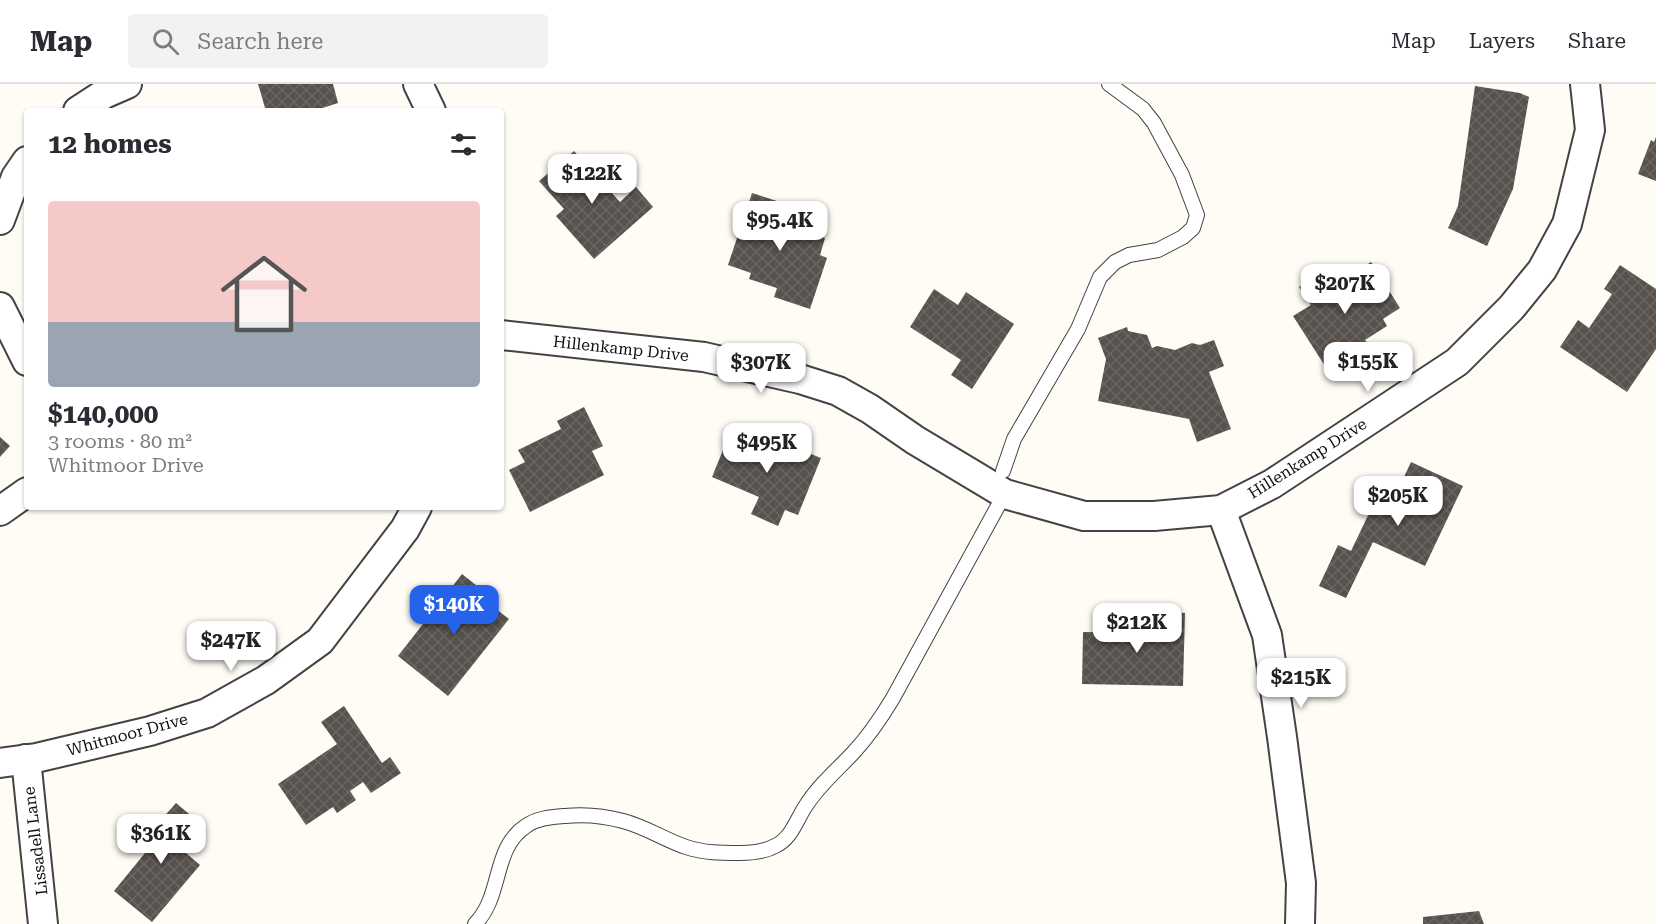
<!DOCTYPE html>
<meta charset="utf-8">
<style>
:root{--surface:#fff;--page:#f2f2f3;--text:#2b2b33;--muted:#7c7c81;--line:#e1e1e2;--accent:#2563eb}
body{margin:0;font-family:"Roboto Serif",serif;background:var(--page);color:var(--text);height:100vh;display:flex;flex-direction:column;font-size:22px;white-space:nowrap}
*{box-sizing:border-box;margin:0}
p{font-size:20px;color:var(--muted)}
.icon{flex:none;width:33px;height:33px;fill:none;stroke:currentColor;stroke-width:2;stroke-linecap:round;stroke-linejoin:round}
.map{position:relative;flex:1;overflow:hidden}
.drawer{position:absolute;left:24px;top:24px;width:480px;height:402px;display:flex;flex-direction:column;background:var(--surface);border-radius:6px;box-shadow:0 2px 4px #0004}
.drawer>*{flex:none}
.price{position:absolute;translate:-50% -51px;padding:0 14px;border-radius:12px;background:#fff;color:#222;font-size:20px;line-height:39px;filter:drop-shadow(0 2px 3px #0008)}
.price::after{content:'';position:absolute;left:50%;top:36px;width:18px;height:14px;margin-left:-9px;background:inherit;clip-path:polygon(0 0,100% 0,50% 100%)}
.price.on{background:var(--accent);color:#fff}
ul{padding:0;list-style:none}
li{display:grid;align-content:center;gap:12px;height:318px;padding:0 24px}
li span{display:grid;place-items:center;height:186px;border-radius:6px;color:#555}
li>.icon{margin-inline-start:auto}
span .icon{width:108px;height:108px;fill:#fffc;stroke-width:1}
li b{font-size:26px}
h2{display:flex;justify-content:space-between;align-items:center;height:72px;padding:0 24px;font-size:26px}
header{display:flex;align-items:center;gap:36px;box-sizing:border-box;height:84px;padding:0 30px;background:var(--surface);border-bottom:2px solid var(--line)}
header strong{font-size:28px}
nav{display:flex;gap:33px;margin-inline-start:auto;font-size:21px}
.search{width:420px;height:54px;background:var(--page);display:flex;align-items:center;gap:15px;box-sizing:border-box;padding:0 21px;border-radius:6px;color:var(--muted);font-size:22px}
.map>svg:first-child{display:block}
.building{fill:url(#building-cross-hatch)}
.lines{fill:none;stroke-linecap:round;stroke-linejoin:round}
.lane-casing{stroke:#434343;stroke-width:16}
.street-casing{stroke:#434343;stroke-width:32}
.lane{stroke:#fff;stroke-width:14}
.street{stroke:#fff;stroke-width:28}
.labels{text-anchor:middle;stroke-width:6;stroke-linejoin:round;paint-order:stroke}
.street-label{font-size:16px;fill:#101010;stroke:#fff}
</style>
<header>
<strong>Map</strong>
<div class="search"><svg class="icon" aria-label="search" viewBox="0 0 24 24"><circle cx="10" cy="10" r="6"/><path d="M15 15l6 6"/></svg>Search here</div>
<nav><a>Map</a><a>Layers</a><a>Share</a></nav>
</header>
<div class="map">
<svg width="1656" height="840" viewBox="0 0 1656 840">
<defs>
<pattern id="building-cross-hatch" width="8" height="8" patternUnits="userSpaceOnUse" patternTransform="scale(1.5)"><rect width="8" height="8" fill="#58524e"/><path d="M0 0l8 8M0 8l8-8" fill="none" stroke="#6b6663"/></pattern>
</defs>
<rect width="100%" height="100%" fill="#fefcf5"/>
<!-- building -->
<g class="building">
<path d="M258 0H333L338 19 313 27H266Z"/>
<path d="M1475 2 1520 9 1529 13 1513 105 1487 162 1448 144 1458 122Z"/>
<path d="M1656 53V97L1638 90 1651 56 1654 58Z"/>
<path d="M574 67 620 118 636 103 653 123 594 175 556 132 564 125 539 97Z"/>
<path d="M752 109 780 118 772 140 790 146 798 123 820 130 813 150 825 154 820 171 827 174 810 225 774 213 777 204 749 195 751 189 728 181Z"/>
<path d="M1371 178 1400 224 1383 235 1387 242 1365 256 1372 267 1332 293 1293 232 1311 221 1299 203 1322 188 1327 196 1350 182 1354 189Z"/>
<path d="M1620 181 1656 205V265L1627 308 1560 263 1578 236 1589 244 1612 210 1604 205Z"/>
<path d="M934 205 958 221 966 208 1014 240 972 305 951 291 961 276 910 243Z"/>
<path d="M1127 243 1128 247 1147 251 1152 264 1157 262 1175 266 1192 259 1200 261 1214 256 1224 282 1209 288 1231 345 1197 358 1189 335 1098 317 1106 275 1098 254Z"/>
<path d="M584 323 603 362 592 367 604 391 530 428 509 386 525 378 518 366 561 345 557 337Z"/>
<path d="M732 344 789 367 791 362 821 374 798 431 785 426 778 442 751 430 759 413 712 393Z"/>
<path d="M0 353 10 362 0 373Z"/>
<path d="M1411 378 1463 402 1425 482 1373 458 1346 514 1319 502 1338 461 1351 467 1373 421 1388 427Z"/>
<path d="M462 490 496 517 492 522 509 535 448 612 398 572Z"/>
<path d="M1150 528 1185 529 1183 602 1082 600 1083 548 1149 549Z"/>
<path d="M344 622 382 679 390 673 401 689 371 709 363 698 350 707 356 716 337 729 333 723 306 741 278 700 337 660 321 638Z"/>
<path d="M176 719 201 740 180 764 200 781 152 838 114 807 154 758 147 752Z"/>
<path d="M1479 827 1484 840H1423V833Z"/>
</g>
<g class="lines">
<defs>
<g id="lane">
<path d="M1003 387 1014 355 1078 245 1100 193 1115 178 1129 171 1158 166 1183 153 1193 144 1197 131 1182 91 1154 39 1143 25 1109 0"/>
<path d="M475 840C503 812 492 764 526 742 537 734 552 733 565 732 584 730 605 732 623 737 646 743 665 756 686 763 704 769 721 769 740 769 753 769 764 768 775 762 791 755 796 737 805 723 818 702 836 687 853 669 868 653 881 634 893 614L998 422"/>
</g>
<g id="street">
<path d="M418 0 431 27"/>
<path d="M78 27 104 10 127 0"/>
<path d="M0 136 16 93 27 77"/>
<path d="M0 223 27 277"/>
<path d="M501 251 704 273 800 295 838 307 870 325 915 356 1005 410 1084 432H1154L1221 426 1272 400 1457 278 1511 224 1542 186 1567 140 1590 46 1585 0"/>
<path d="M1221 426 1267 551 1282 653 1301 799 1300 840"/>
<path d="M0 427 27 408"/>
<path d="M26 675 43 840"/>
<path d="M0 679 36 674 150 647 207 629 266 596 320 557 405 445 417 423"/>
</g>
</defs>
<!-- lane casing -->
<use href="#lane" class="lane-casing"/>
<!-- street casing -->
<use href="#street" class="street-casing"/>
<!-- lane -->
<use href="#lane" class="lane"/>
<!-- street -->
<use href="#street" class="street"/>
</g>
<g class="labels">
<!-- street labels -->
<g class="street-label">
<text transform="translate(621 264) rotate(6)" y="6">Hillenkamp Drive</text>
<text transform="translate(1307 374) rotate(-32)" y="6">Hillenkamp Drive</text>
<text transform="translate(127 650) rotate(-15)" y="6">Whitmoor Drive</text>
<text transform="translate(35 757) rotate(-97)" y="6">Lissadell Lane</text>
</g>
</g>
</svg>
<b class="price" style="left:592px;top:121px">$122K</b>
<b class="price" style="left:780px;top:168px">$95.4K</b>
<b class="price" style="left:1345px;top:231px">$207K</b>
<b class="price" style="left:1368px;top:309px">$155K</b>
<b class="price" style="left:761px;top:310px">$307K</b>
<b class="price" style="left:767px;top:390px">$495K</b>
<b class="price" style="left:1398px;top:443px">$205K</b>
<b class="price on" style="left:454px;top:552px">$140K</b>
<b class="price" style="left:1137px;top:570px">$212K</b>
<b class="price" style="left:231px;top:588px">$247K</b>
<b class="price" style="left:1301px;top:625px">$215K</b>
<b class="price" style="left:161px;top:781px">$361K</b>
<section class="drawer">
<h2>12 homes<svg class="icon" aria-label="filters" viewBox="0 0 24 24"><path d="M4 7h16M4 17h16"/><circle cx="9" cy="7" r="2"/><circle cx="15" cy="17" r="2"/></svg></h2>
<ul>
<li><span style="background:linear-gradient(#f6c9c9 65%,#9aa5b1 0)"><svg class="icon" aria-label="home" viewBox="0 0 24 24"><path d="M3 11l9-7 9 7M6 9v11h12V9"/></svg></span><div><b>$140,000</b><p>3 rooms · 80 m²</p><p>Whitmoor Drive</p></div></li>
</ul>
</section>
</div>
